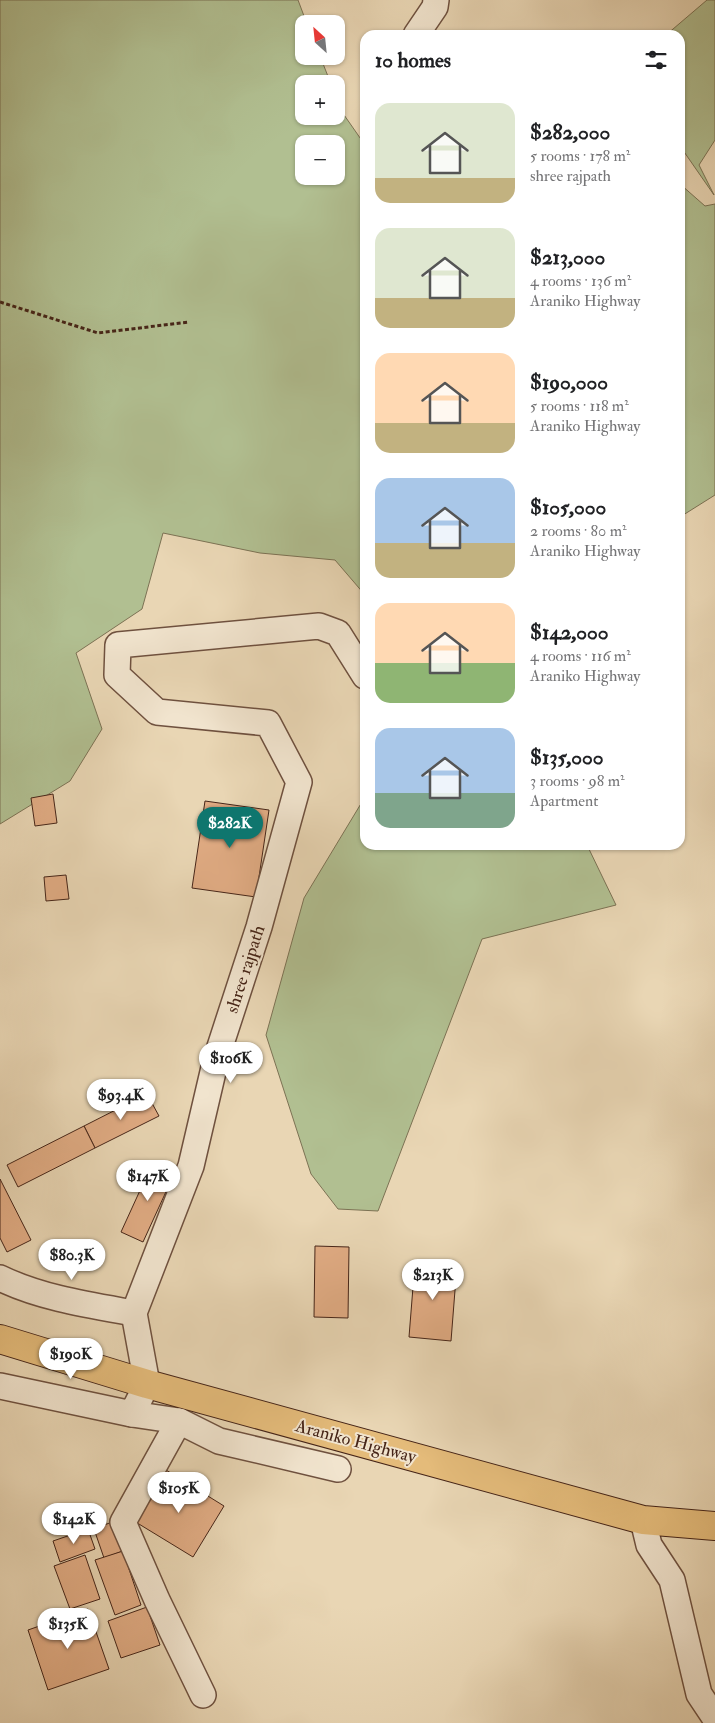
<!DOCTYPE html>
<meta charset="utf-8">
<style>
:root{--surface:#fff;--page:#f6f6f6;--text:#202124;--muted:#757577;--accent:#0f766e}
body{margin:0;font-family:"IM FELL Double Pica",serif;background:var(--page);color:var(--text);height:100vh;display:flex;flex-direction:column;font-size:19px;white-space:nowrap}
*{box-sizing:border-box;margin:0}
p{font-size:16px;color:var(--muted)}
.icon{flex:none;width:28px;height:28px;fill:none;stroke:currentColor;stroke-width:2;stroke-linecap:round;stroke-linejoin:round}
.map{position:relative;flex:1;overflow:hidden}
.drawer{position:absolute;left:360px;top:30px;width:325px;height:820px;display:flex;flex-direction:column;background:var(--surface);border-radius:15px;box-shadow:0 1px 4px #0004}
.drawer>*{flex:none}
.needle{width:32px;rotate:333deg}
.buttons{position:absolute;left:295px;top:15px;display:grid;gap:10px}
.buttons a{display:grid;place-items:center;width:50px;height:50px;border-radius:10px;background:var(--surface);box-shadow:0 1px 4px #0004;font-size:25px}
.price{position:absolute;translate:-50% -42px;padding:0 11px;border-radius:18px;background:#fff;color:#222;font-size:16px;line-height:32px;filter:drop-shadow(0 1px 2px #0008)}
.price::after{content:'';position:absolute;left:50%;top:30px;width:15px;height:11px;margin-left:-8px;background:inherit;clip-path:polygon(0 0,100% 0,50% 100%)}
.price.current{background:var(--accent);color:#fff}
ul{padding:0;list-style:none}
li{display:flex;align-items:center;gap:15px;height:125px;padding:0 15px}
li span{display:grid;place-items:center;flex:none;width:140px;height:100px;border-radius:15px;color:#555}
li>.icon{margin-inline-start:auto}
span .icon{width:60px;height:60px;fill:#fffc;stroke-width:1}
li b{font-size:21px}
h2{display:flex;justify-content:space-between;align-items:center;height:60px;padding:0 15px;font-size:21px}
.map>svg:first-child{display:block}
.green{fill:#b1bf91;stroke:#7c7254;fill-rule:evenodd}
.building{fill:#e1ac84;stroke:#462518}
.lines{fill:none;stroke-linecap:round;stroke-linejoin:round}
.street-casing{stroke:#6f513f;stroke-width:28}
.highway-casing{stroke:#462518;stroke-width:30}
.path{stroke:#462518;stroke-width:3;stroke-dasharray:4 2.5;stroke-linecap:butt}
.street{stroke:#f1e4ce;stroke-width:25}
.highway{stroke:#e4bb7a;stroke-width:28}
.labels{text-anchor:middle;stroke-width:4;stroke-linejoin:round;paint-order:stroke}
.street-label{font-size:18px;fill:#462518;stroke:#f1e4ce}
</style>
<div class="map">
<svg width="715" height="1723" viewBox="0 0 715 1723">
<rect width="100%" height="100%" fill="#e9d6b4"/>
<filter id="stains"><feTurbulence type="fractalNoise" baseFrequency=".004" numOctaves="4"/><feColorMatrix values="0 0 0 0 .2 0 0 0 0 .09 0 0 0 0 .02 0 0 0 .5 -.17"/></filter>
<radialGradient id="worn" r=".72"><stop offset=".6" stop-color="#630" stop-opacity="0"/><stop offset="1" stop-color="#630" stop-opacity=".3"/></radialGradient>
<!-- green -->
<g class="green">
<path d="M0 0H298L307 24H304V56H320L331 84H304V116H336V97L342 112 365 145V595L335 560 260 553 163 533 142 609 76 653 102 729 70 781 0 824ZM304 144H336V176H304Z"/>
<path d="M707 0H715V140L699 165 714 195 680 146V35H666Z"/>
<path d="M680 184 705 206 715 204V495L680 517Z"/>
<path d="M365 797V845H587L616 905 482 939 378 1211 338 1209 311 1174 266 1035 304 898Z"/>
</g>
<!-- building -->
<g class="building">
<path d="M53 794 57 823 35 826 31 798Z"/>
<path d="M205 801 269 810 256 897 192 888Z"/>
<path d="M66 875 69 899 46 901 44 877Z"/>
<path d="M147 1094 159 1116 95 1148 84 1126Z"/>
<path d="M84 1126 95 1148 18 1187 7 1165Z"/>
<path d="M153 1162 175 1172 143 1242 121 1232Z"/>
<path d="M0 1179 31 1240 7 1252 0 1238Z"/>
<path d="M315 1246 349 1247 348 1318 314 1317Z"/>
<path d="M415 1262 457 1265 451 1341 409 1337Z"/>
<path d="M166 1470 224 1506 193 1557 134 1521Z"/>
<path d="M112 1522 123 1551 104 1558 94 1529Z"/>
<path d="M88 1529 95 1549 60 1562 53 1541Z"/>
<path d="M123 1551 141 1605 115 1615 95 1560Z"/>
<path d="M85 1555 100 1599 70 1609 54 1566Z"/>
<path d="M147 1607 160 1645 121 1658 108 1621Z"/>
<path d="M88 1609 109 1669 48 1690 28 1630Z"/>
</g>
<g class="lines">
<defs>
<g id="street">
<path d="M416 35 435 7 436 0"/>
<path d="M0 1278C41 1298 89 1305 134 1313"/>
<path d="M0 1386 132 1414 147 1384 134 1313 191 1166 216 1059 259 927 299 782 268 723 157 712 117 675 118 645 319 626 338 633 365 676"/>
<path d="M132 1414 179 1421 219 1441 338 1469"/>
<path d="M179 1421 123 1522 157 1600 203 1695"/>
<path d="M643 1520 649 1545 672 1580 699 1694 715 1718"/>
</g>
<path id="highway" d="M0 1339 147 1384 643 1520 715 1526"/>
</defs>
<!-- street casing -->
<use href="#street" class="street-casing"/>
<!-- highway casing -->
<use href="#highway" class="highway-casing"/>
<!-- path -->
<path class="path" d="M0 302 98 333 189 322"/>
<!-- street -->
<use href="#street" class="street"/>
<!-- highway -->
<use href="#highway" class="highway"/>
</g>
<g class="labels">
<!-- street labels -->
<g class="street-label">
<text transform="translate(245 969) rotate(-72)" y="6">shree rajpath</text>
<text transform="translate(356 1441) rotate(15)" y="6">Araniko Highway</text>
</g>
</g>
<rect width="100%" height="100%" filter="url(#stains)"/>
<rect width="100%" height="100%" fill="url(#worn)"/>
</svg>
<div class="buttons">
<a><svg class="needle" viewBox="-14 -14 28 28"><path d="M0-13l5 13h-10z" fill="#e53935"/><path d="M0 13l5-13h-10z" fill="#757577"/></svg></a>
<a>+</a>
<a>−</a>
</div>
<b class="price current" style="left:230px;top:849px">$282K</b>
<b class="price" style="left:231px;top:1084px">$106K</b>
<b class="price" style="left:121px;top:1121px">$93.4K</b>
<b class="price" style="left:148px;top:1202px">$147K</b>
<b class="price" style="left:72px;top:1281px">$80.3K</b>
<b class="price" style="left:433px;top:1301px">$213K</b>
<b class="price" style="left:71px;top:1380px">$190K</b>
<b class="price" style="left:179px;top:1514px">$105K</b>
<b class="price" style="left:74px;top:1545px">$142K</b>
<b class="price" style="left:68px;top:1650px">$135K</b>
<section class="drawer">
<h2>10 homes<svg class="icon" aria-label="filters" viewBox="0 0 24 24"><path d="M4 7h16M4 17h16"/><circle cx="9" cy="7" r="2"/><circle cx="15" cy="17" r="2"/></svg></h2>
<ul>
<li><span style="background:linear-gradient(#dfe7d0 75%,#c2b280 0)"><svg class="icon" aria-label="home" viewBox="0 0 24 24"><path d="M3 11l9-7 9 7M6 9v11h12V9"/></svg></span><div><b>$282,000</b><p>5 rooms · 178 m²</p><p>shree rajpath</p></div></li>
<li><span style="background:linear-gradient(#dfe7d0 70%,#c2b280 0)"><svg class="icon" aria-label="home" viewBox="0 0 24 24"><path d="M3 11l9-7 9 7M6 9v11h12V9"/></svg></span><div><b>$213,000</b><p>4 rooms · 136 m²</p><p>Araniko Highway</p></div></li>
<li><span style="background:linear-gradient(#ffd9b3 70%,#c2b280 0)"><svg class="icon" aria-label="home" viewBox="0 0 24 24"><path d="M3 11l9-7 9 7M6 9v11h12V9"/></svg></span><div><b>$190,000</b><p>5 rooms · 118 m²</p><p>Araniko Highway</p></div></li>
<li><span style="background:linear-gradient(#a9c7e8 65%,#c2b280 0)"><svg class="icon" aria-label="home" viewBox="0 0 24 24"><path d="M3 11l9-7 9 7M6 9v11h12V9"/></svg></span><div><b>$105,000</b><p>2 rooms · 80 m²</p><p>Araniko Highway</p></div></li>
<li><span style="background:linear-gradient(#ffd9b3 60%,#8fb573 0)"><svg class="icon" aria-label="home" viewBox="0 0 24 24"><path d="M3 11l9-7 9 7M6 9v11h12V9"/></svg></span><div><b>$142,000</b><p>4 rooms · 116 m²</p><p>Araniko Highway</p></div></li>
<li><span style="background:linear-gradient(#a9c7e8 65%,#7fa58c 0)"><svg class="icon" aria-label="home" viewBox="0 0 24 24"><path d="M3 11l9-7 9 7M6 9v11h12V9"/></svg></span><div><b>$135,000</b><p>3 rooms · 98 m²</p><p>Apartment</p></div></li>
</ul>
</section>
</div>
